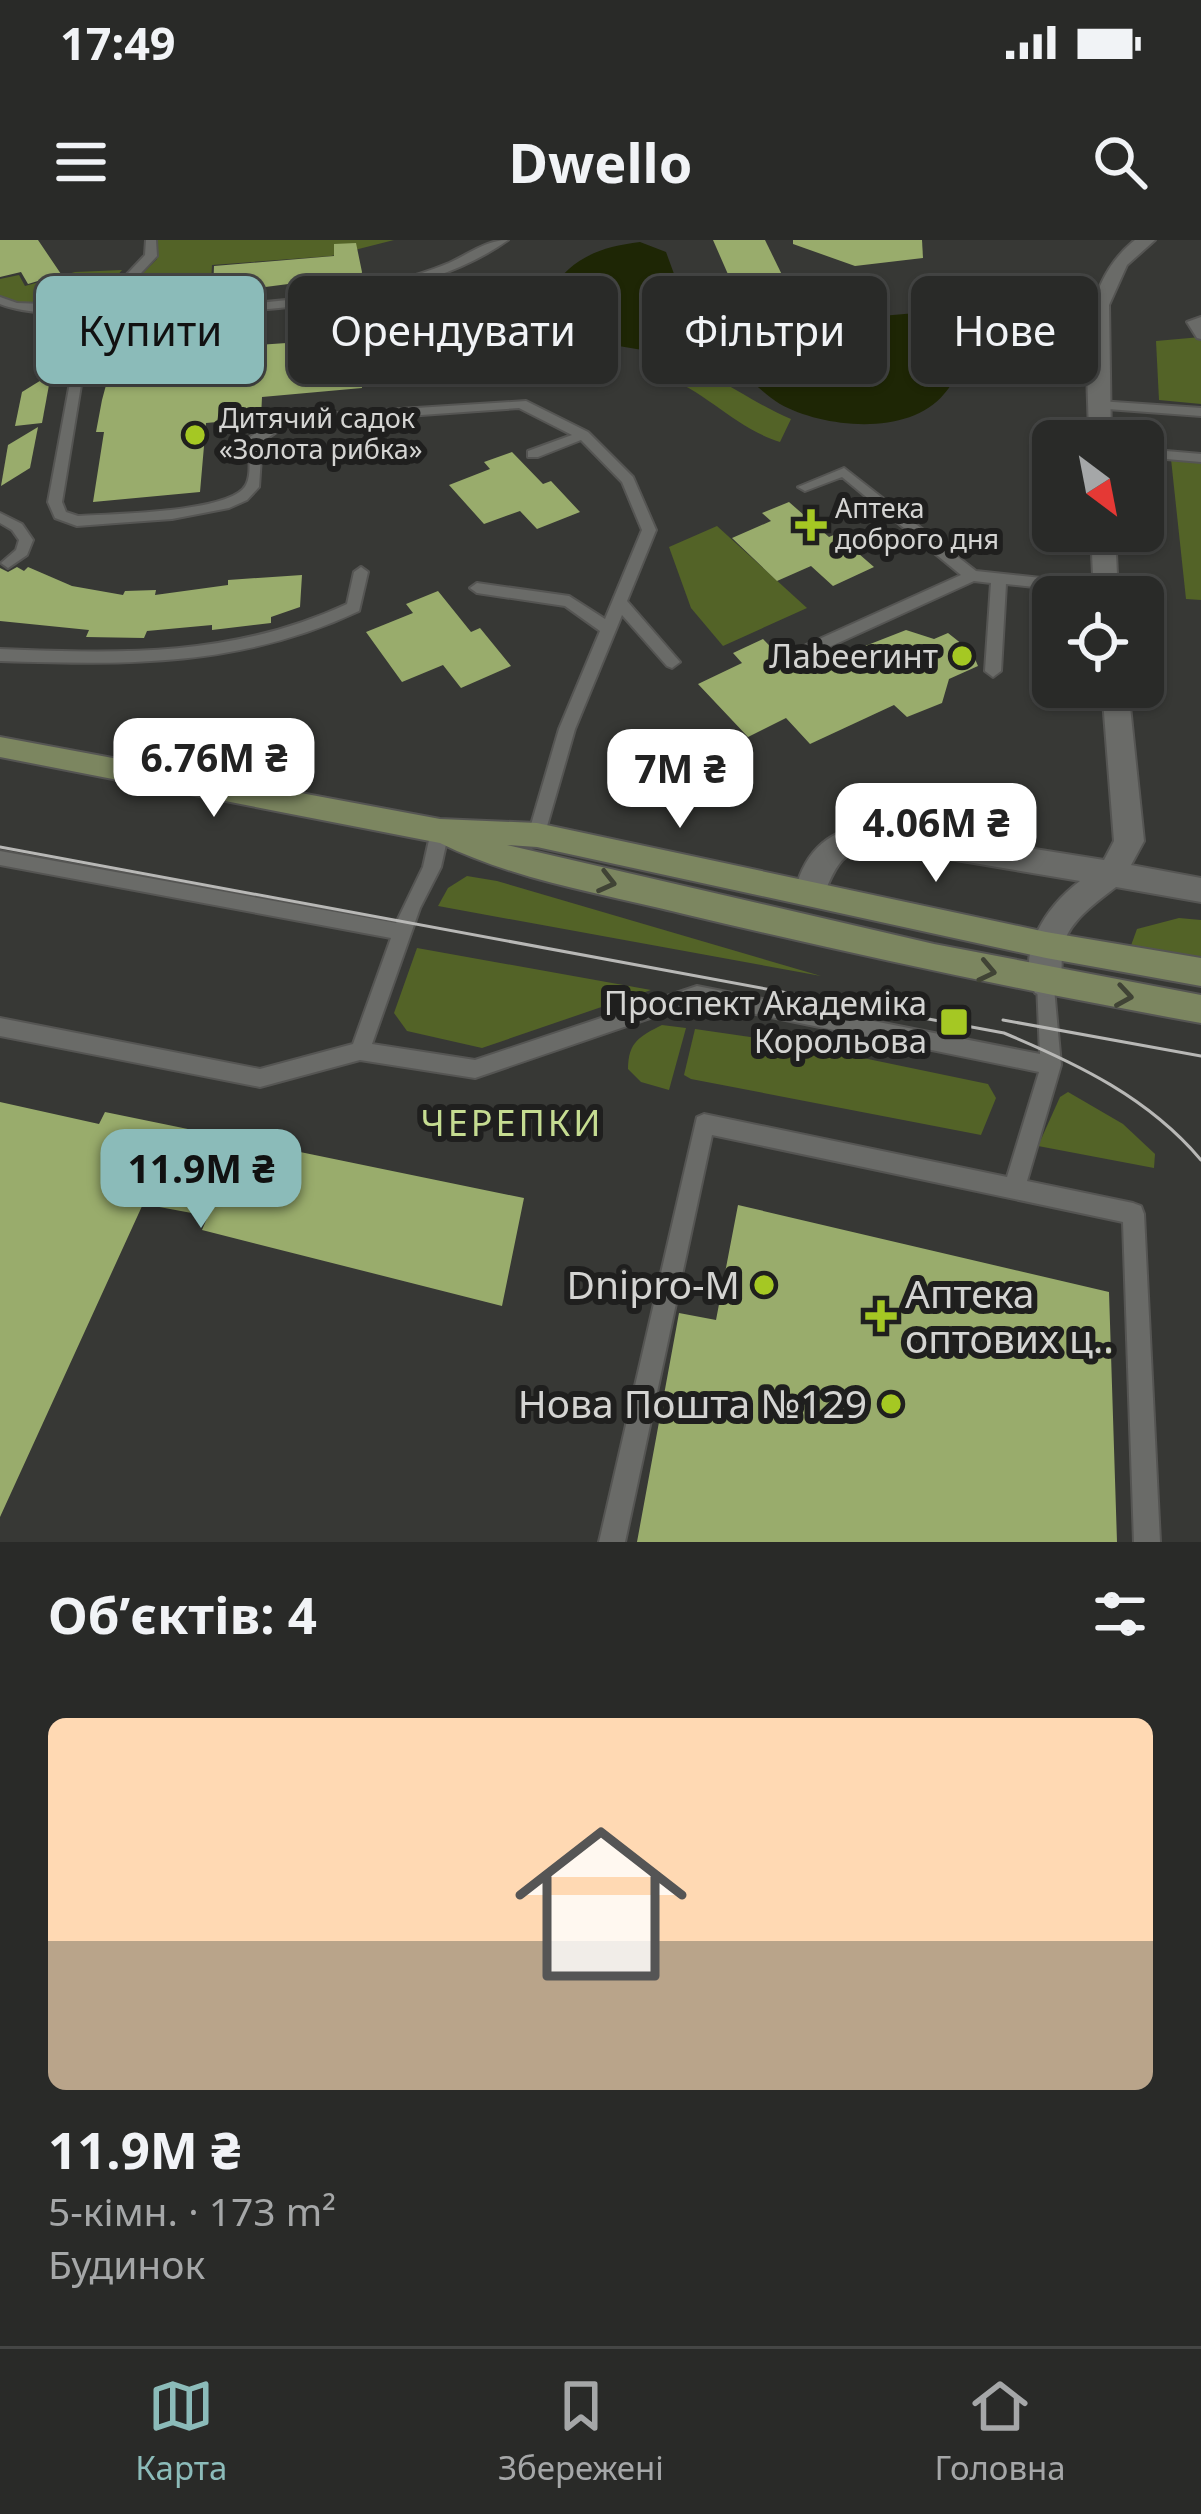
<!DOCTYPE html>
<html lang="uk">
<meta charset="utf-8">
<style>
:root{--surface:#292a28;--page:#313230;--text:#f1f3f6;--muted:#a5a7a8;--line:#454645;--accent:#8bbbb9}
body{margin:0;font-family:"Noto Sans",sans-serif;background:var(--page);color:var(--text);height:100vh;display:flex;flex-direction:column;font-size:45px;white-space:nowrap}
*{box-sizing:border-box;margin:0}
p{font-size:39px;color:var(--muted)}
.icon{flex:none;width:66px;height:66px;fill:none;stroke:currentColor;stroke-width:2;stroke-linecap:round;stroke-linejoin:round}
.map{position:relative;height:1302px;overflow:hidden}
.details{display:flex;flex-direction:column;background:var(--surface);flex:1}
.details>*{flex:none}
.guide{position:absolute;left:36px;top:36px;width:1131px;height:108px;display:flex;gap:24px}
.needle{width:78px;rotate:148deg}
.buttons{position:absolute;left:1032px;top:180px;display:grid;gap:24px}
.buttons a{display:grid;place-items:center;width:132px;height:132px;border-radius:18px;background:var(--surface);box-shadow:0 3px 9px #0004,0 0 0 3px var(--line);font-size:60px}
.price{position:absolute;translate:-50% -102px;padding:0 27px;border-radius:24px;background:#fff;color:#222;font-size:39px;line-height:78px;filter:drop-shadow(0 3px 6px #0008)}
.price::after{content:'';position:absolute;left:50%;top:72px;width:36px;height:27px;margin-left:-18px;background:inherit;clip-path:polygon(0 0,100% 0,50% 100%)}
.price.on{background:var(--accent);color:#111}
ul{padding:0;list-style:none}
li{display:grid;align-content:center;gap:24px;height:636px;padding:0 48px}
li+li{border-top:3px solid var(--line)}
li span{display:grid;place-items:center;height:372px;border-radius:18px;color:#555}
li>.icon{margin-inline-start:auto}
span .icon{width:216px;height:216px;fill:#fffc;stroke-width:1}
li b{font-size:51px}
h2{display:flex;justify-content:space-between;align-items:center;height:144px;padding:0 48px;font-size:51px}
.chip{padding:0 42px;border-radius:18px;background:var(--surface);box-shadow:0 3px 9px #0004,0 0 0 3px var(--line);font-size:42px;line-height:108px}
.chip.on{background:var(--accent);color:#111}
.status{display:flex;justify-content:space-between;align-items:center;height:84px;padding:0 60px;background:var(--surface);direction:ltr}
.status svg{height:33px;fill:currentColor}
header{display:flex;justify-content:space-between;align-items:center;height:156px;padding:0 48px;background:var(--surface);font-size:54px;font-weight:700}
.menu{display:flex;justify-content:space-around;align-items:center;height:168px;border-top:3px solid var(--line);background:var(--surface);font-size:33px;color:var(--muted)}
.menu a{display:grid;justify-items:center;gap:6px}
.menu .on{color:var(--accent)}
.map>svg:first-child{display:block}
.green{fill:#536327}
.water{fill:#1e2605}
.building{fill:#99ac6c}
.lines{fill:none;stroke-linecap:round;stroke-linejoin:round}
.service-casing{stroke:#555553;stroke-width:4}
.tertiary-casing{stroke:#555553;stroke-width:4}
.secondary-casing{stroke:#555553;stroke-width:4}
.service{fill:#6a6b68;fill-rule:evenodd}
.tertiary{fill:#6a6b68;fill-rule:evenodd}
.secondary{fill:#7c8660;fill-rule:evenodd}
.tram{stroke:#b8b8b6;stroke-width:3}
.oneway{stroke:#404335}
.poi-dot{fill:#a5c823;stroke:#1f1f1e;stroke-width:4.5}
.labels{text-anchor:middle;stroke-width:12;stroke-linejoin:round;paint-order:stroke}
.far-poi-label{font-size:27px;fill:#d4d4d2;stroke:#1f1f1e;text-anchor:start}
.poi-label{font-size:33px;fill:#d4d4d2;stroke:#1f1f1e;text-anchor:end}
.neighbourhood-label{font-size:36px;letter-spacing:3px;fill:#c5dc91;stroke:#1f1f1e}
.near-poi-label{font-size:39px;fill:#d4d4d2;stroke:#1f1f1e;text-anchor:end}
</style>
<div class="status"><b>17:49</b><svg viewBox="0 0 49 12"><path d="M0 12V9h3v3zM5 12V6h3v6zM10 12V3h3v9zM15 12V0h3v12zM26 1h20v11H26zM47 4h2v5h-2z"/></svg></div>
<header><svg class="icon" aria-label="menu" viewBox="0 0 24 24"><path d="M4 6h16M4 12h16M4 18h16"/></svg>Dwello<svg class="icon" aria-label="search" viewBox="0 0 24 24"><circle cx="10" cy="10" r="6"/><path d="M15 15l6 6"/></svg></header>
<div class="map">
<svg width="1201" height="1302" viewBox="0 0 1201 1302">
<rect width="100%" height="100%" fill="#373835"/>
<!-- green -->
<g class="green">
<path d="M158 0H394L331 16 212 25 210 59 189 65 109 67 157 19Z"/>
<path d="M122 30 93 64H18L0 56V39L19 35 25 46 75 32Z"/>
<path d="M1201 97V164L1159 160 1156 101Z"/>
<path d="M677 119C718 136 751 162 791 179L780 202C735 188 706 151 663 136Z"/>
<path d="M1171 219 1201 222V360L1186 359Z"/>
<path d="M717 286 807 368 723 406 691 368 669 307Z"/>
<path d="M467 636 497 641 821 736 438 666 448 648Z"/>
<path d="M1179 678 1201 680V723L1129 711 1137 689Z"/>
<path d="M417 708 651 750 482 808 407 791 394 773Z"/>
<path d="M662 785 686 788 669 850 641 842 628 829C628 802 640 796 662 785Z"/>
<path d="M695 789 791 803 988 844 996 858 981 895 691 839 684 835Z"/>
<path d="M1068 852 1123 884 1155 914 1154 928 1038 906 1060 857Z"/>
</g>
<!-- water -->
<path class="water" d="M640 2 666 12 681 53 665 74 680 91 706 98 718 90 916 73C934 81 943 94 952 112 959 127 955 142 944 154 909 197 823 188 780 164 760 152 743 129 720 124 671 113 623 108 575 98L557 77 548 54C571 18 599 7 640 2Z"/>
<!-- building -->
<g class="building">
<path d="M0 0H38L61 34 28 44 21 32 0 37Z"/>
<path d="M713 0H765L786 43 734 48Z"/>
<path d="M793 0H922L923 18 855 26 793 4Z"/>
<path d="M356 3 362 32 359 44 334 49V38L213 54 214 26 334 16V4Z"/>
<path d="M360 61 362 148 262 157 261 178 206 183 200 252 93 262 104 192H96L102 160 109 134H115L118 114 200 107 201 95 232 93 231 107 301 102V96L335 93V65Z"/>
<path d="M51 134 42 183 15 186 22 152Z"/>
<path d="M38 187 30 228 1 246 8 205Z"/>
<path d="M512 212 543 244 551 241 580 272 537 289 520 271 484 284 449 245 490 229 484 222Z"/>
<path d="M789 262 829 297 836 294 874 327 833 346 811 326 777 341 732 298 771 281 762 273Z"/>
<path d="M17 327 24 331 28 327 72 346 123 355 125 351 156 350 155 355 228 345V340L302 335 300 367 271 377V383L212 390V385L147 391 144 398 86 397 89 390 0 381V328L8 332Z"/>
<path d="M438 351 471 392 480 388 511 426 461 448 443 425 402 442 366 392 413 373 406 364Z"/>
<path d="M906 390 934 399 948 393 972 412 978 426 949 439 942 463 907 477 894 465 810 504 786 478 748 497 698 444 742 423 733 413 763 399 796 433Z"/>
<path d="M0 862 99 884 105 872 524 958 502 1066 202 990 208 976 143 964 0 1277Z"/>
<path d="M738 965 1109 1052 1117 1302H637L679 1073 716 1080Z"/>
</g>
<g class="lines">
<defs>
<g id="service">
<path d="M146 0H156L157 16 110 66C203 69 296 64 387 43 407 38 430 31 449 23 469 14 486 0 508 0 430 56 295 70 200 73 170 74 139 72 108 73 79 75 28 75 0 64V57L17 63 97 66 145 15Z"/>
<path d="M1201 77V99L1197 98 1187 82Z"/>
<path d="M78 99 88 102 62 262 66 272 78 276C109 274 232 273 246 245 253 232 247 211 250 197L273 182 307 175 526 161 588 192 633 237 656 290 627 361 680 422 672 428 667 426 622 375 575 489 543 600H531L528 595 559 489 600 391 565 366 477 353 470 348 477 343 569 356 605 379 642 290 622 242 581 200 538 217H528V211L572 195 519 168 307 183 282 188 262 202 259 247 247 260 229 268 172 279 116 283 77 286 55 278 48 262Z"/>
<path d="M1099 161 1201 168V176L1094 168V162Z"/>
<path d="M1143 209 1201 214V222L1143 217Z"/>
<path d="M844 228 976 331 1106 345 1113 350 1106 355 1006 344 1001 431 993 437 985 431 991 343 974 341 816 413H806L803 409 806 405 961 335 842 237 805 251 798 247Z"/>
<path d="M0 273 22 284 33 300 27 315 8 328 1 323 16 310 19 300 12 290 0 283Z"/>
<path d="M361 327 368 332 359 371C240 427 129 425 0 421V409C123 414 233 417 347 364L354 332Z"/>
<path d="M440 584 449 591 441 627 420 668 372 804 475 820 697 746 1040 814 1037 743 1039 737 1046 735 1053 737 1061 825 1027 941 1133 963 1141 966 1144 974 1160 1302H1134L1123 982 712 895 625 1302H599L697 877 704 874 1007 937 1039 832 697 762 475 838 360 820 260 847 0 796V778L260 829 353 804 391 698 0 625V611L396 683 423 627 431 591Z"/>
</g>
<g id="tertiary">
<path d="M1135 0H1155L1127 25 1109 65 1111 201H1089C1089 129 1073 50 1135 0Z"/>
<path d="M1091 291H1115L1118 357H1094Z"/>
<path d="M1102 447H1128L1144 601 1131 625 1201 638V662L1116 647C1094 664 1063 685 1062 714 1061 728 1063 740 1057 753L1046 757 1035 753C1015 711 1048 665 1080 641L873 606C837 612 835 631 821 660L810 663 799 660 795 651C806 608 830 590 873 583L1104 620 1114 601Z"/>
</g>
<path id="secondary" d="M0 497 440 579 537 583 1046 692 1201 718V746L1046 718 537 607 507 605 934 704 1201 755V783C1028 752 856 715 684 674 604 654 515 640 440 603L0 517Z"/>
</defs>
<!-- service casing -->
<use href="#service" class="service-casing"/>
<!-- tertiary casing -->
<use href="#tertiary" class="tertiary-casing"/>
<!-- secondary casing -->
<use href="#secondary" class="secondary-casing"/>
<!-- service -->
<use href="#service" class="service"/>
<!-- tertiary -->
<use href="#tertiary" class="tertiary"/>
<!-- secondary -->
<use href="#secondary" class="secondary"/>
<!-- tram -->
<g class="tram">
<path d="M0 607 1004 793C1078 824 1149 858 1201 920"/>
<path d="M1003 780 1201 816"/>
</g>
</g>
<!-- one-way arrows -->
<defs><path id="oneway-chevron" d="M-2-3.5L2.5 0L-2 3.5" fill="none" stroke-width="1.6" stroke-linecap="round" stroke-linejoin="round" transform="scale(3)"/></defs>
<g class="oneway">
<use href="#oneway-chevron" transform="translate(607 642) rotate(14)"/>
<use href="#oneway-chevron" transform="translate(987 731) rotate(12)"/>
<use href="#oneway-chevron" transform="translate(1124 756) rotate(9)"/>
</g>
<!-- markers -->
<g class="poi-dot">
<circle cx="195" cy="195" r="12"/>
<path d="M805 267h12v12h12v12h-12v12h-12v-12h-12v-12h12z"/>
<circle cx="962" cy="416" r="12"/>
<rect x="939" y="767" width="30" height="30" rx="6"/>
<circle cx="764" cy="1045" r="12"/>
<path d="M875 1058h12v12h12v12h-12v12h-12v-12h-12v-12h12z"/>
<circle cx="891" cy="1164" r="12"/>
</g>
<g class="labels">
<!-- far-poi labels -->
<g class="far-poi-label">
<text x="219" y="188">Дитячий садок<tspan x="219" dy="31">«Золота рибка»</tspan></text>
<text x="835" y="278">Аптека<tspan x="835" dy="31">доброго дня</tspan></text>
</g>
<!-- poi labels -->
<g class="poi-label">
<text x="938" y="428">Лаbeerинт</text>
<text x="927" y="775">Проспект Академіка<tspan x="927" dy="38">Корольова</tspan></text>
</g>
<!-- neighbourhood labels -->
<g class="neighbourhood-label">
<text x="512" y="896">ЧЕРЕПКИ</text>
</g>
<!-- near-poi labels -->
<g class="near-poi-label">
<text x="740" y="1059">Dnipro-M</text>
<text x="905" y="1068" text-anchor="start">Аптека<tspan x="905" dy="45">оптових ц‥</tspan></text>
<text x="867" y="1178">Нова Пошта №129</text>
</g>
</g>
</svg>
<div class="buttons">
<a><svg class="needle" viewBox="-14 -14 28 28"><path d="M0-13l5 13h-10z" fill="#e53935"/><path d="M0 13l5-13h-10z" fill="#a5a7a8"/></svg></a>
<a><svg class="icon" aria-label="locate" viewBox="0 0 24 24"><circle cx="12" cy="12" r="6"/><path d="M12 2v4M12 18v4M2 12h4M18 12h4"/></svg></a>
</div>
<b class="price" style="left:214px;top:580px">6.76M ₴</b>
<b class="price" style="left:680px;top:591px">7M ₴</b>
<b class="price" style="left:936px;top:645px">4.06M ₴</b>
<b class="price on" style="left:201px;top:991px">11.9M ₴</b>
<div class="guide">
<a class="chip on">Купити</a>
<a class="chip">Орендувати</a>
<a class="chip">Фільтри</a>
<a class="chip">Нове</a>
</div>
</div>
<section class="details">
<h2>Об’єктів: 4<svg class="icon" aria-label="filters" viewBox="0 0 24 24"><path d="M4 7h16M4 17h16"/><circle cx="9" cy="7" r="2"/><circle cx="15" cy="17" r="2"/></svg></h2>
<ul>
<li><span style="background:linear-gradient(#ffd9b3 60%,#b9a48a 0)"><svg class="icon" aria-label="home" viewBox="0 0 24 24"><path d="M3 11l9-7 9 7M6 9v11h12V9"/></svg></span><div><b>11.9M ₴</b><p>5-кімн. · 173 m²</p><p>Будинок</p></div></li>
</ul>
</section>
<nav class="menu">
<a class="on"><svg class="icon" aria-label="map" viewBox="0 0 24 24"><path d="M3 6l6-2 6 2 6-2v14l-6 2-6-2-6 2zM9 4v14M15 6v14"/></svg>Карта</a>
<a><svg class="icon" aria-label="saved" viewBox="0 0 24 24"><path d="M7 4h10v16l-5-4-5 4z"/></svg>Збережені</a>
<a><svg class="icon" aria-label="home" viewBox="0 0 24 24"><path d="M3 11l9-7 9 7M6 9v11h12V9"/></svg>Головна</a>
</nav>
